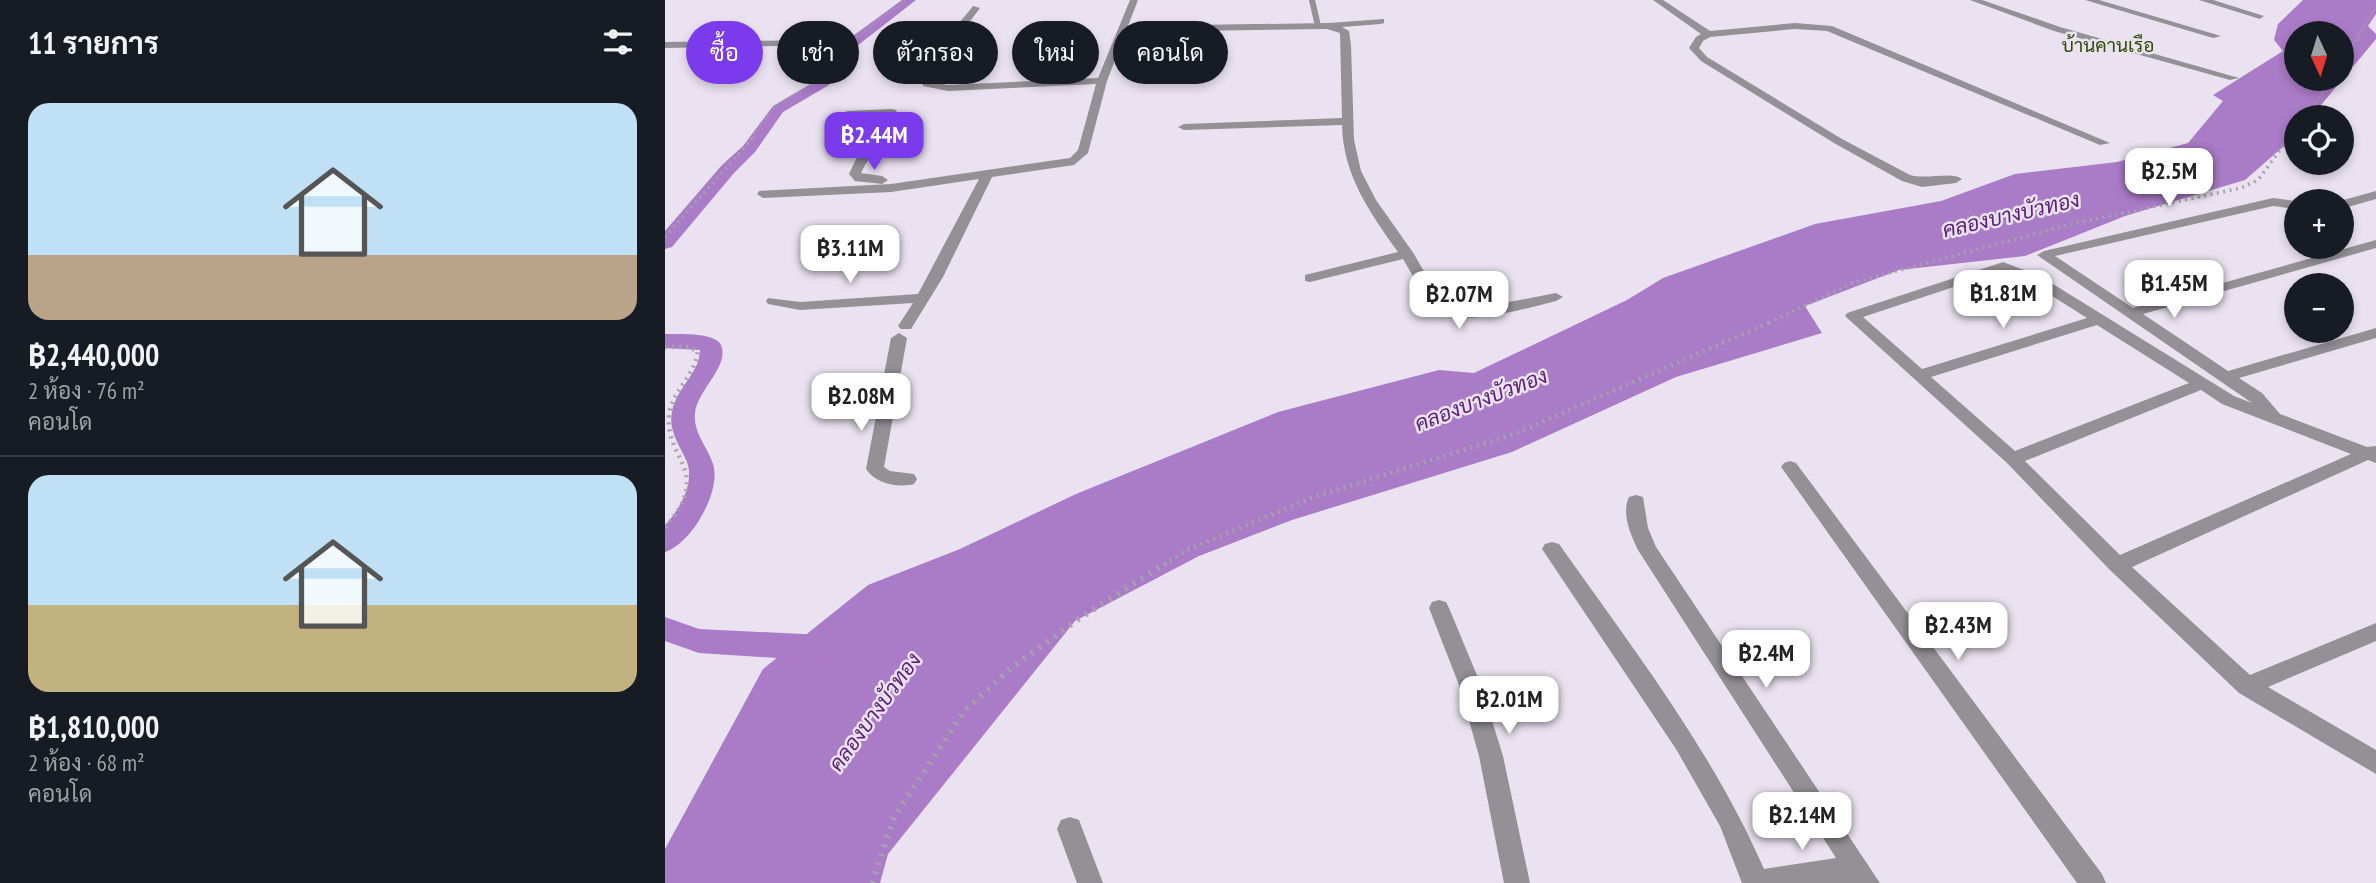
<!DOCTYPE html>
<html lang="th">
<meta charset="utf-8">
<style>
:root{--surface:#171b24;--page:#242831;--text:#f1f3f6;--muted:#9ea1a6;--line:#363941;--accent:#7c3aed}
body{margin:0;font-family:"PT Sans Narrow",Sarabun,sans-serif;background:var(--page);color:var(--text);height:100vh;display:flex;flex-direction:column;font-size:26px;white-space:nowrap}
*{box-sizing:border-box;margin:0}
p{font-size:23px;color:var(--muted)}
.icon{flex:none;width:38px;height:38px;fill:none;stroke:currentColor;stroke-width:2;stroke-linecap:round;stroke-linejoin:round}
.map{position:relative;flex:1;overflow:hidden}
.side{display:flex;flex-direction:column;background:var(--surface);width:665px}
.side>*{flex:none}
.hud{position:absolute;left:21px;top:21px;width:665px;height:63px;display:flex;gap:14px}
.needle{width:46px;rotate:176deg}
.buttons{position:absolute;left:1619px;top:21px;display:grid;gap:14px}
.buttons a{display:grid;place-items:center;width:70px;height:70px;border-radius:50%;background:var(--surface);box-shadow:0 4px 10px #0003;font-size:35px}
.price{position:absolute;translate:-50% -60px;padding:0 16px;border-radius:14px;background:#fff;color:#222;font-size:23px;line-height:46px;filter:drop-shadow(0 2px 4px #0008)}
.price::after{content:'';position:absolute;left:50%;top:42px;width:21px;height:16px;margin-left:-10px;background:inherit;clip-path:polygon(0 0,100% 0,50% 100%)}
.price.current{background:var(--accent);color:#fff}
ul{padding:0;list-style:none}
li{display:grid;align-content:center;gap:14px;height:371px;padding:0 28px}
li+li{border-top:2px solid var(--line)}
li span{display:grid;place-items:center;height:217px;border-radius:21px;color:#555}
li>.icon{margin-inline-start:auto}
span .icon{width:126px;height:126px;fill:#fffc;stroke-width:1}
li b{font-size:30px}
h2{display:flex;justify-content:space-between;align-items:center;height:84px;padding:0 28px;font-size:30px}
.pill{padding:0 24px;border-radius:32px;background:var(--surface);box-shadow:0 4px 10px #0003;font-size:24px;line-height:63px}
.pill.current{background:var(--accent);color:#fff}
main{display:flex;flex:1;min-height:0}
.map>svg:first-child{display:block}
.water{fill:#aa7bc7;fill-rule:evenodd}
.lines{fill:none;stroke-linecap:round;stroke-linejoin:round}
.canal{fill:#aa7bc7;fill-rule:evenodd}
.path-far3{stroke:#a8a2ad;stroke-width:2.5;stroke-dasharray:1 2.5;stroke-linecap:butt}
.path-far2{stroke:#a8a2ad;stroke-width:3.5;stroke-dasharray:2 4.5;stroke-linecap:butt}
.path-far1{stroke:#a8a2ad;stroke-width:4.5;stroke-dasharray:2 5;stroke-linecap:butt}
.path{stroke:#a8a2ad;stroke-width:6;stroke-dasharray:2.5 7;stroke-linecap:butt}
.service{stroke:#939096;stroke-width:6}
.minor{fill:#939096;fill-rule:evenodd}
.labels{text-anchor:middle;stroke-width:5;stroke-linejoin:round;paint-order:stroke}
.far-quarter-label{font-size:19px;fill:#2e4c06;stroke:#eae2f0}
.water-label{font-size:21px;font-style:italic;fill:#5d207c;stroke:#eae2f0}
</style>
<main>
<section class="side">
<h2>11 รายการ<svg class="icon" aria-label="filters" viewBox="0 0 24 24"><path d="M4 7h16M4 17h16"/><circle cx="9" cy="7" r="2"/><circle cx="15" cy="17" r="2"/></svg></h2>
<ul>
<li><span style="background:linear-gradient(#bfe0f5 70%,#b9a48a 0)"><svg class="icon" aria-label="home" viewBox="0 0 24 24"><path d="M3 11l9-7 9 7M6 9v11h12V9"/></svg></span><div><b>฿2,440,000</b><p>2 ห้อง · 76 m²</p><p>คอนโด</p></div></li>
<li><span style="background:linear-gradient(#bfe0f5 60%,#c2b280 0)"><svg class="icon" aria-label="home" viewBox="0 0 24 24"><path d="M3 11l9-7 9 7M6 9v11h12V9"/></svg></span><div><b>฿1,810,000</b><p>2 ห้อง · 68 m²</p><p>คอนโด</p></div></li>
</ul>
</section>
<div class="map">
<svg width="1711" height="883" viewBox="0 0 1711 883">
<rect width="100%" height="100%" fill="#eae2f0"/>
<!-- water -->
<path class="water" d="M1638 0H1711V14L1703 26 1711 34V39L1646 117H1631V135L1628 138 1580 180 1460 216 1360 256 1234 270 1140 306 1157 333 1011 377 847 452 627 520 534 556 410 621 223 854 215 883H0V849L98 669 203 585 295 549 411 494 613 412 774 370 809 373 962 300 998 278 1150 224 1276 201 1350 174 1452 162 1523 143 1558 101 1548 95 1618 51 1609 40 1613 24ZM1631 33H1676V79H1631Z"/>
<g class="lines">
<!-- canal -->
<g class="canal">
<path d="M237 0H251L192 46 189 58 164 85 118 112 90 152 69 173 7 247 0 249V231L57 165 78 146 108 106 154 79 177 54 181 41Z"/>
<path d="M0 334C12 334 51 332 56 345 65 366 32 390 30 413 28 433 42 446 48 464 57 491 26 544 0 552V525C14 511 30 483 22 462 15 446 3 431 7 412 11 388 35 373 35 350L0 348Z"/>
<path d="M0 617 34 629 158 635 169 639 173 648 169 657 158 661 34 653 0 641Z"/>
</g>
<!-- path-far3 -->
<g class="path-far3">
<path d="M183 43 241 0"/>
<path d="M1676 65 1711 7"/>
<path d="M1639 117 1669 79"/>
<path d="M86 140C93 130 100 116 109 108 136 86 160 87 181 51"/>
<path d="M1623 140 1631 129"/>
</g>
<!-- path-far2 -->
<g class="path-far2">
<path d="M0 237 88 138"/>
<path d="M1104 323 1187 283 1403 225 1576 188 1593 180 1624 138"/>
</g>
<!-- path-far1 -->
<g class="path-far1">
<path d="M0 347H22L33 351C30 376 7 391 4 415 0 461 49 471 0 528"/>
<path d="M499 565 520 551 646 498 852 433 1108 321"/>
</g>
<!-- path -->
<path class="path" d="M207 883 229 817 299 711 346 668 412 620 501 563"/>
<!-- service -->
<path class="service" d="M647 0 653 26"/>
<!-- minor -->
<g class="minor">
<path d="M465 0H473L463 26 664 23 719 19V23L716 24 677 27 684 31 686 45 689 140 696 171 711 200 749 254 779 306 818 307 891 293 898 297 891 301C863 308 789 330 767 309L738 259 645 282 640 281V275L733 252C705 213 678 175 677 125L519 130 513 127 519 124 677 118 675 33 662 29 461 32 442 81 423 153 409 165 327 177 278 277 246 329H236L233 326 248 303 135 310 103 304 101 301 103 298 135 302 253 294 314 179 226 192 98 198 92 194 94 191 226 184 405 158 413 150 431 84 283 91 258 86C255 65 294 24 308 6L315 8 279 56 268 82 283 85 433 78Z"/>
<path d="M988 0H998L1045 31 1130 23 1167 26 1445 143 1435 145 1162 31 1130 29 1045 37 1038 41 1034 48 1042 57 1177 139 1245 175C1261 180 1287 171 1297 179L1291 183 1257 187 1237 181 1169 143 1036 61 1024 48 1031 37 1036 34Z"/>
<path d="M1305 0H1317L1395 27 1574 78 1565 80 1389 31Z"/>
<path d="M1420 0H1434L1556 36 1548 38Z"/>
<path d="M1534 0H1548L1599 16 1595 19Z"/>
<path d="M172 40V44L169 45 0 48V42Z"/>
<path d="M227 109 231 110 235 118 201 163 196 173 217 176 223 180 217 184 190 181 184 174 191 159 223 118V115L182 117 177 114 182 111Z"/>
<path d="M1711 191V199L1676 209 1675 201Z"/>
<path d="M1608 198 1631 201V209L1608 206 1390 256 1468 308 1711 240V248L1478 314 1563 371 1711 328V338L1574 378 1597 393 1615 414 1702 447 1711 446V463L1703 460 1467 567 1585 675 1711 623V641L1603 687 1711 750V774L1574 693 1445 570 1342 463 1180 316 1182 313 1338 262 1375 276 1569 396 1587 403 1372 255 1379 251ZM1337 271 1365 282 1422 318 1257 369 1198 317ZM1432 325 1524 383 1350 451 1266 377ZM1536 390 1557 404 1686 454 1455 555 1360 461Z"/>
<path d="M234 333 242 338 219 467 225 471 249 474 252 479 249 484C233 488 211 484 201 469L226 338Z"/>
<path d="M1125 461 1131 463 1437 874 1441 883H1412L1119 471 1116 467 1119 463Z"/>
<path d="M971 495 978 497 983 528 991 547 1215 883H1077L1055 826 1011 749 877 549 880 544 887 542 894 544C968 649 1047 750 1099 869L1171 858 973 550C966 535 956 514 964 497Z"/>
<path d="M774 600 781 602 784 608 816 685 838 756 865 883H839L814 756 794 685 764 608 767 602Z"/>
<path d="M405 817 414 820 438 883H412L392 829 396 820Z"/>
</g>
</g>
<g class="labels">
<!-- far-quarter labels -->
<g class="far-quarter-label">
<text x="1443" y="52">บ้านคานเรือ</text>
</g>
<!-- water labels -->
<g class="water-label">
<text transform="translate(1346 215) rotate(-13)" y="7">คลองบางบัวทอง</text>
<text transform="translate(816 400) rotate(-21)" y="7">คลองบางบัวทอง</text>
<text transform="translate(210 712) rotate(-54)" y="7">คลองบางบัวทอง</text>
</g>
</g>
</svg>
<div class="buttons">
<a><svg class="needle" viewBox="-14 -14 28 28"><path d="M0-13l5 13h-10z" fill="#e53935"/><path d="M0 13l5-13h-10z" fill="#9ea1a6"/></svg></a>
<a><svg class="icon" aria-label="locate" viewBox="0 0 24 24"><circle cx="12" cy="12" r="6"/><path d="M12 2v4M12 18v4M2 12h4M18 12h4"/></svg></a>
<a>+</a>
<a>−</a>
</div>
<b class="price current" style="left:209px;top:172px">฿2.44M</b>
<b class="price" style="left:1504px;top:208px">฿2.5M</b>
<b class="price" style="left:185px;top:285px">฿3.11M</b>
<b class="price" style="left:1509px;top:320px">฿1.45M</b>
<b class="price" style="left:1338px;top:330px">฿1.81M</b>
<b class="price" style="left:794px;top:331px">฿2.07M</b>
<b class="price" style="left:196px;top:433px">฿2.08M</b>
<b class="price" style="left:1293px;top:662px">฿2.43M</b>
<b class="price" style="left:1101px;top:690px">฿2.4M</b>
<b class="price" style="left:844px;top:736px">฿2.01M</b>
<b class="price" style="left:1137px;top:852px">฿2.14M</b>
<div class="hud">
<a class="pill current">ซื้อ</a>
<a class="pill">เช่า</a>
<a class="pill">ตัวกรอง</a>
<a class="pill">ใหม่</a>
<a class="pill">คอนโด</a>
</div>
</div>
</main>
